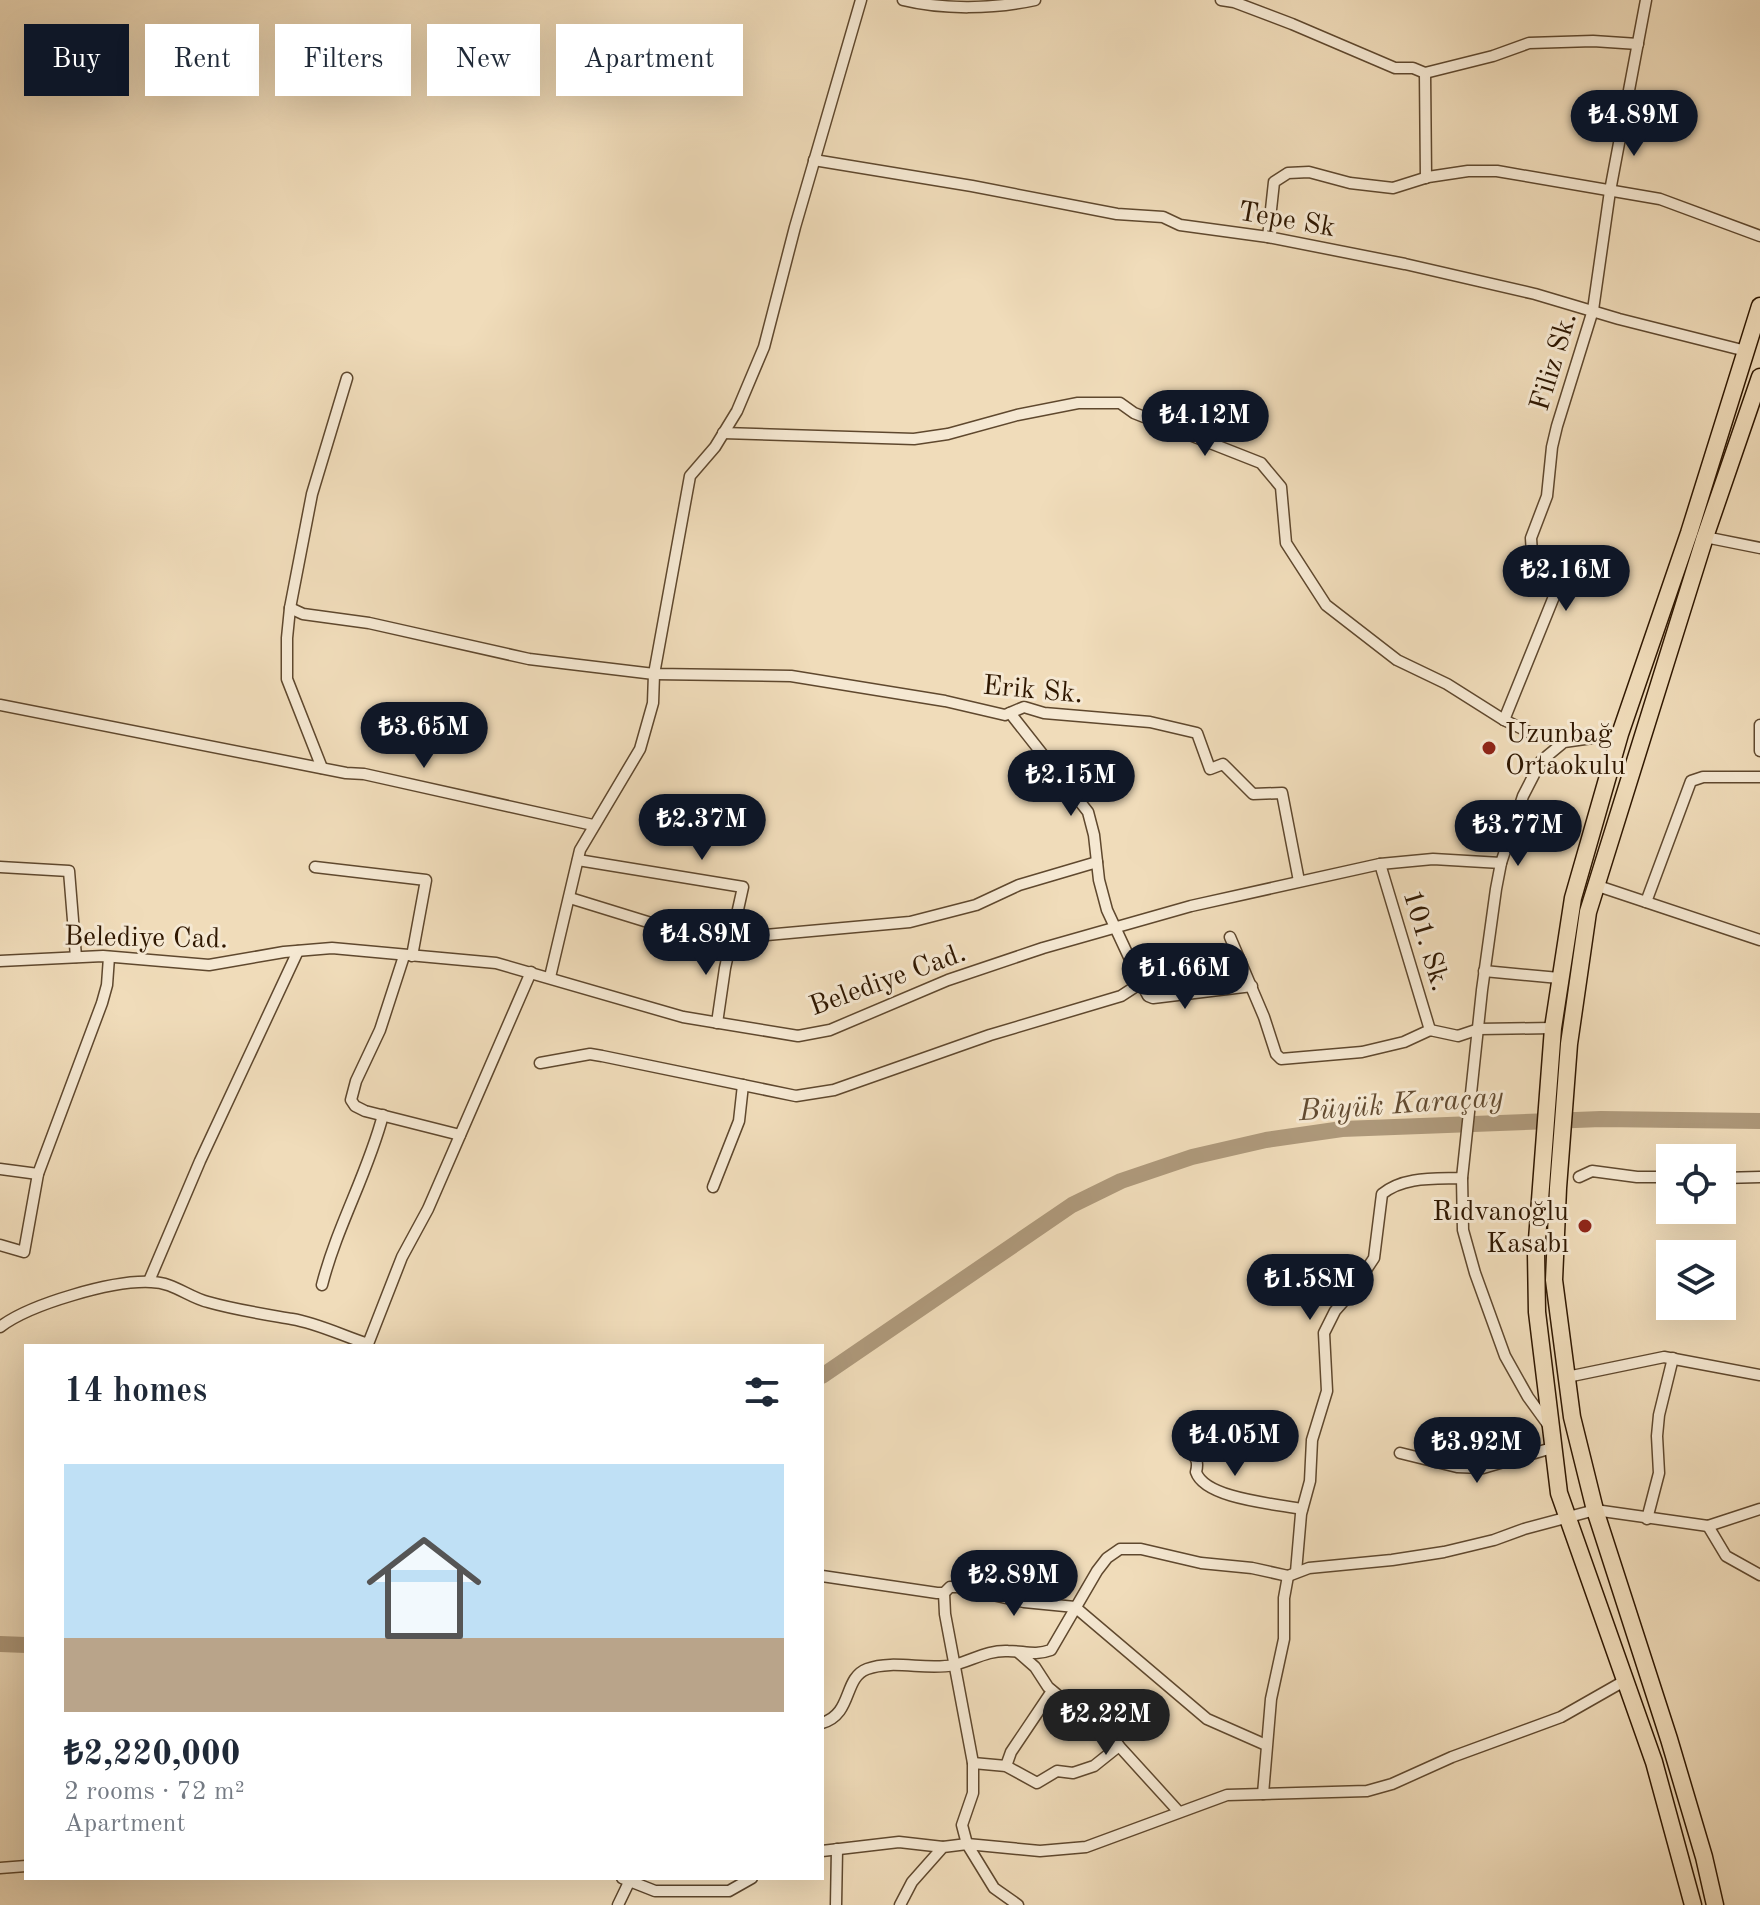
<!DOCTYPE html>
<meta charset="utf-8">
<style>
:root{--surface:#fff;--page:#f6f6f7;--text:#1f2937;--muted:#747a83;--accent:#111827}
body{margin:0;font-family:"Old Standard TT",serif;background:var(--page);color:var(--text);height:100vh;display:flex;flex-direction:column;font-size:30px;white-space:nowrap}
*{box-sizing:border-box;margin:0}
p{font-size:26px;color:var(--muted)}
.icon{flex:none;width:44px;height:44px;fill:none;stroke:currentColor;stroke-width:2;stroke-linecap:round;stroke-linejoin:round}
.map{position:relative;flex:1;overflow:hidden}
.panel{position:absolute;left:24px;top:1344px;width:800px;height:536px;display:flex;flex-direction:column;background:var(--surface);border-radius:0px;box-shadow:0 8px 32px #0002}
.panel>*{flex:none}
.guide{position:absolute;left:24px;top:24px;width:800px;height:72px;display:flex;gap:16px}
.controls{position:absolute;left:1656px;top:1144px;display:grid;gap:16px}
.controls a{display:grid;place-items:center;width:80px;height:80px;border-radius:0px;background:var(--surface);box-shadow:0 8px 32px #0002;font-size:40px}
.price{position:absolute;translate:-50% -68px;padding:0 18px;border-radius:28px;background:var(--accent);color:#fff;font-size:26px;line-height:52px;filter:drop-shadow(0 2px 4px #0008)}
.price::after{content:'';position:absolute;left:50%;top:48px;width:24px;height:18px;margin-left:-12px;background:inherit;clip-path:polygon(0 0,100% 0,50% 100%)}
.price.selected{background:#222;color:#fff}
ul{padding:0;list-style:none}
li{display:grid;align-content:center;gap:16px;height:424px;padding:0 40px}
li span{display:grid;place-items:center;height:248px;border-radius:0px;color:#555}
li>.icon{margin-inline-start:auto}
span .icon{width:144px;height:144px;fill:#fffc;stroke-width:1}
li b{font-size:34px}
h2{display:flex;justify-content:space-between;align-items:center;height:96px;padding:0 40px;font-size:34px}
.pill{padding:0 28px;border-radius:0px;background:var(--surface);box-shadow:0 8px 32px #0002;font-size:28px;line-height:72px}
.pill.selected{background:var(--accent);color:#fff}
.map>svg:first-child{display:block}
.lines{fill:none;stroke-linecap:round;stroke-linejoin:round}
.river{stroke:#ae997b;stroke-width:16}
.minor-casing{stroke:#5f482e;stroke-width:13}
.highway-casing{stroke:#2f1700;stroke-width:19}
.minor{stroke:#f5e8d2;stroke-width:10}
.highway{stroke:#f0dcba;stroke-width:16}
.poi-dot{fill:#8f2418;stroke:#f5e8d2;stroke-width:3}
.labels{text-anchor:middle;stroke-width:6;stroke-linejoin:round;paint-order:stroke}
.street-label{font-size:28px;fill:#2f1700;stroke:#f5e8d2}
.poi-label{font-size:28px;fill:#2f1700;stroke:#f5e8d2;text-anchor:start}
.water-label{font-size:30px;font-style:italic;fill:#624b31;stroke:#f5e8d2}
</style>
<div class="map">
<svg width="1760" height="1905" viewBox="0 0 1760 1905">
<rect width="100%" height="100%" fill="#f0dcba"/>
<filter id="stains"><feTurbulence type="fractalNoise" baseFrequency=".0025" numOctaves="4"/><feColorMatrix values="0 0 0 0 .2 0 0 0 0 .09 0 0 0 0 .02 0 0 0 .5 -.17"/></filter>
<radialGradient id="worn" r=".72"><stop offset=".6" stop-color="#630" stop-opacity="0"/><stop offset="1" stop-color="#630" stop-opacity=".3"/></radialGradient>
<g class="lines">
<!-- river -->
<g class="river">
<path d="M822 1376 1072 1205 1121 1181 1192 1157 1266 1140 1342 1129 1601 1119 1760 1121"/>
<path d="M0 1644 26 1645"/>
</g>
<defs>
<g id="minor">
<path d="M903 0C943 10 994 9 1035 0"/>
<path d="M1221 0 1234 2 1292 24 1395 68H1413L1425 73 1493 56 1529 43 1593 41 1638 44"/>
<path d="M1425 73 1426 178"/>
<path d="M814 160 972 186 1117 214 1163 217 1180 225 1268 237 1405 264 1535 294 1619 319 1746 351"/>
<path d="M1268 237 1274 182 1288 173 1309 172 1350 183 1393 188 1428 177 1468 171H1497L1660 199 1760 236"/>
<path d="M723 433 914 439 948 434 1017 415 1078 403H1120L1134 413 1261 463 1281 487 1286 543 1326 605 1397 660 1447 684 1504 720 1535 735 1564 742"/>
<path d="M1705 537 1760 548"/>
<path d="M290 608 303 614 369 623 529 659 654 674 791 676 945 701 1005 715 1024 707 1044 713 1150 722 1197 733 1210 769 1223 764 1253 794 1282 793 1299 881"/>
<path d="M0 705 346 773 364 774 593 825"/>
<path d="M1504 720 1555 594 1554 582 1532 554 1531 538 1547 496 1552 447 1557 426 1593 310 1610 191 1646 0"/>
<path d="M1760 725V751"/>
<path d="M322 768 287 679V638L290 608 312 494 347 378"/>
<path d="M578 860 743 887 725 968 717 1023"/>
<path d="M1380 864 1430 1030"/>
<path d="M0 867 69 871 76 957"/>
<path d="M315 867 426 880 412 956"/>
<path d="M1595 885 1760 940"/>
<path d="M570 898 651 923 733 938 910 922 976 905 1019 885 1097 862"/>
<path d="M1646 902 1691 781 1703 777H1760"/>
<path d="M1230 937 1264 1017 1276 1054 1281 1059 1362 1052 1404 1042 1430 1030 1458 1036 1479 1029 1553 1028"/>
<path d="M404 956 380 1030 356 1081 351 1100 355 1106 365 1111 460 1135"/>
<path d="M0 961 103 956 209 965 284 952 332 948 496 963 683 1017 798 1036 830 1030 948 980 1043 948 1191 906 1380 864 1433 859 1501 863"/>
<path d="M1484 971 1559 978"/>
<path d="M550 977 580 850 640 749 653 703 654 674 690 476 715 447 737 411 764 347 795 227 861 0"/>
<path d="M1141 983 1148 996 1153 998 1252 986"/>
<path d="M540 1063 590 1054 602 1056 796 1096 834 1090 990 1035 1121 996 1141 983 1107 910 1099 880 1094 835 1088 812 1010 713"/>
<path d="M0 1169 38 1174"/>
<path d="M1579 1177 1592 1171 1637 1177H1670"/>
<path d="M1722 1178 1760 1177"/>
<path d="M713 1187 739 1121 743 1085"/>
<path d="M0 1245 24 1252 38 1174 102 1003 107 985 109 957"/>
<path d="M149 1281 200 1161 298 951"/>
<path d="M322 1285C337 1226 368 1173 383 1115"/>
<path d="M0 1327C30 1304 113 1280 151 1282 173 1282 188 1297 208 1302 236 1310 263 1314 292 1319 317 1323 343 1336 368 1344L402 1257 428 1209 531 972"/>
<path d="M1567 1377 1664 1357 1760 1375"/>
<path d="M1549 1426 1528 1397 1505 1356 1475 1273 1463 1230 1462 1178 1482 990 1496 889 1501 863 1523 796 1541 761 1564 742 1620 734"/>
<path d="M1184 1450C1196 1455 1199 1460 1196 1472 1205 1499 1277 1504 1302 1509"/>
<path d="M1400 1453 1457 1467 1483 1468 1552 1448"/>
<path d="M1647 1519 1659 1473 1657 1436 1659 1415 1673 1358"/>
<path d="M1708 1526 1726 1556 1760 1575"/>
<path d="M1296 1572 1301 1514 1310 1481 1312 1440 1327 1391 1324 1333 1335 1311 1350 1294 1374 1258 1382 1194C1404 1176 1435 1179 1462 1178"/>
<path d="M822 1576 937 1593H944L950 1587H957L1024 1602 1075 1607 1207 1719 1266 1745"/>
<path d="M944 1593 945 1614 973 1763V1793L962 1825 967 1844 994 1888 1018 1905"/>
<path d="M1019 1653 1035 1667 1048 1687 1060 1697 1088 1701 1119 1746 1179 1812"/>
<path d="M822 1723C853 1714 843 1678 867 1669 894 1659 926 1671 954 1665 973 1660 988 1650 1008 1651 1024 1651 1035 1656 1051 1650L1097 1571 1107 1558 1120 1549H1141L1201 1563 1252 1568 1288 1576 1309 1568 1392 1560 1444 1552 1494 1540 1524 1529 1595 1510 1708 1526 1760 1509"/>
<path d="M973 1763 1006 1766 1037 1783 1057 1771 1073 1773 1094 1766 1119 1746"/>
<path d="M1006 1766 1011 1752 1052 1691"/>
<path d="M1263 1794 1271 1699 1284 1639V1598L1288 1576"/>
<path d="M822 1851 899 1842 943 1847"/>
<path d="M0 1868 26 1866"/>
<path d="M622 1878 655 1891H729L752 1878"/>
<path d="M618 1905 631 1878"/>
<path d="M836 1905 837 1849"/>
<path d="M900 1905 912 1882 943 1847 967 1844 1040 1851 1086 1847 1227 1795 1367 1791 1392 1784 1452 1757 1561 1717 1626 1680"/>
</g>
<g id="highway">
<path d="M1693 1905 1654 1762 1559 1493 1537 1312 1536 1253 1553 1028 1573 898 1620 734 1689 533 1760 306"/>
<path d="M1715 1905 1704 1857 1669 1739 1595 1510 1572 1417 1554 1280 1558 1188 1569 1044 1588 912 1705 537 1760 377"/>
</g>
</defs>
<!-- minor casing -->
<use href="#minor" class="minor-casing"/>
<!-- highway casing -->
<use href="#highway" class="highway-casing"/>
<!-- minor -->
<use href="#minor" class="minor"/>
<!-- highway -->
<use href="#highway" class="highway"/>
</g>
<!-- markers -->
<g class="poi-dot">
<circle cx="1489" cy="748" r="8"/>
<circle cx="1585" cy="1226" r="8"/>
</g>
<g class="labels">
<!-- street labels -->
<g class="street-label">
<text transform="translate(1287 218) rotate(10)" y="10">Tepe Sk</text>
<text transform="translate(1552 361) rotate(-73)" y="10">Filiz Sk.</text>
<text transform="translate(1033 688) rotate(5)" y="10">Erik Sk.</text>
<text transform="translate(146 936) rotate(1)" y="10">Belediye Cad.</text>
<text transform="translate(1428 940) rotate(73)" y="10">101. Sk.</text>
<text transform="translate(887 978) rotate(-20)" y="10">Belediye Cad.</text>
</g>
<!-- poi labels -->
<g class="poi-label">
<text x="1505" y="742">Uzunbağ<tspan x="1505" dy="32">Ortaokulu</tspan></text>
<text x="1569" y="1220" text-anchor="end">Rıdvanoğlu<tspan x="1569" dy="32">Kasabı</tspan></text>
</g>
<!-- water labels -->
<g class="water-label">
<text transform="translate(1401 1103) rotate(-4)" y="10">Büyük Karaçay</text>
</g>
</g>
<rect width="100%" height="100%" filter="url(#stains)"/>
<rect width="100%" height="100%" fill="url(#worn)"/>
</svg>
<div class="controls">
<a><svg class="icon" aria-label="locate" viewBox="0 0 24 24"><circle cx="12" cy="12" r="6"/><path d="M12 2v4M12 18v4M2 12h4M18 12h4"/></svg></a>
<a><svg class="icon" aria-label="layers" viewBox="0 0 24 24"><path d="M12 4l9 5-9 5-9-5zM3 14l9 5 9-5"/></svg></a>
</div>
<b class="price" style="left:1634px;top:158px">₺4.89M</b>
<b class="price" style="left:1205px;top:458px">₺4.12M</b>
<b class="price" style="left:1566px;top:613px">₺2.16M</b>
<b class="price" style="left:424px;top:770px">₺3.65M</b>
<b class="price" style="left:1071px;top:818px">₺2.15M</b>
<b class="price" style="left:702px;top:862px">₺2.37M</b>
<b class="price" style="left:1518px;top:868px">₺3.77M</b>
<b class="price" style="left:706px;top:977px">₺4.89M</b>
<b class="price" style="left:1185px;top:1011px">₺1.66M</b>
<b class="price" style="left:1310px;top:1322px">₺1.58M</b>
<b class="price" style="left:1235px;top:1478px">₺4.05M</b>
<b class="price" style="left:1477px;top:1485px">₺3.92M</b>
<b class="price" style="left:1014px;top:1618px">₺2.89M</b>
<b class="price selected" style="left:1106px;top:1757px">₺2.22M</b>
<div class="guide">
<a class="pill selected">Buy</a>
<a class="pill">Rent</a>
<a class="pill">Filters</a>
<a class="pill">New</a>
<a class="pill">Apartment</a>
</div>
<section class="panel">
<h2>14 homes<svg class="icon" aria-label="filters" viewBox="0 0 24 24"><path d="M4 7h16M4 17h16"/><circle cx="9" cy="7" r="2"/><circle cx="15" cy="17" r="2"/></svg></h2>
<ul>
<li><span style="background:linear-gradient(#bfe0f5 70%,#b9a48a 0)"><svg class="icon" aria-label="home" viewBox="0 0 24 24"><path d="M3 11l9-7 9 7M6 9v11h12V9"/></svg></span><div><b>₺2,220,000</b><p>2 rooms · 72 m²</p><p>Apartment</p></div></li>
</ul>
</section>
</div>
